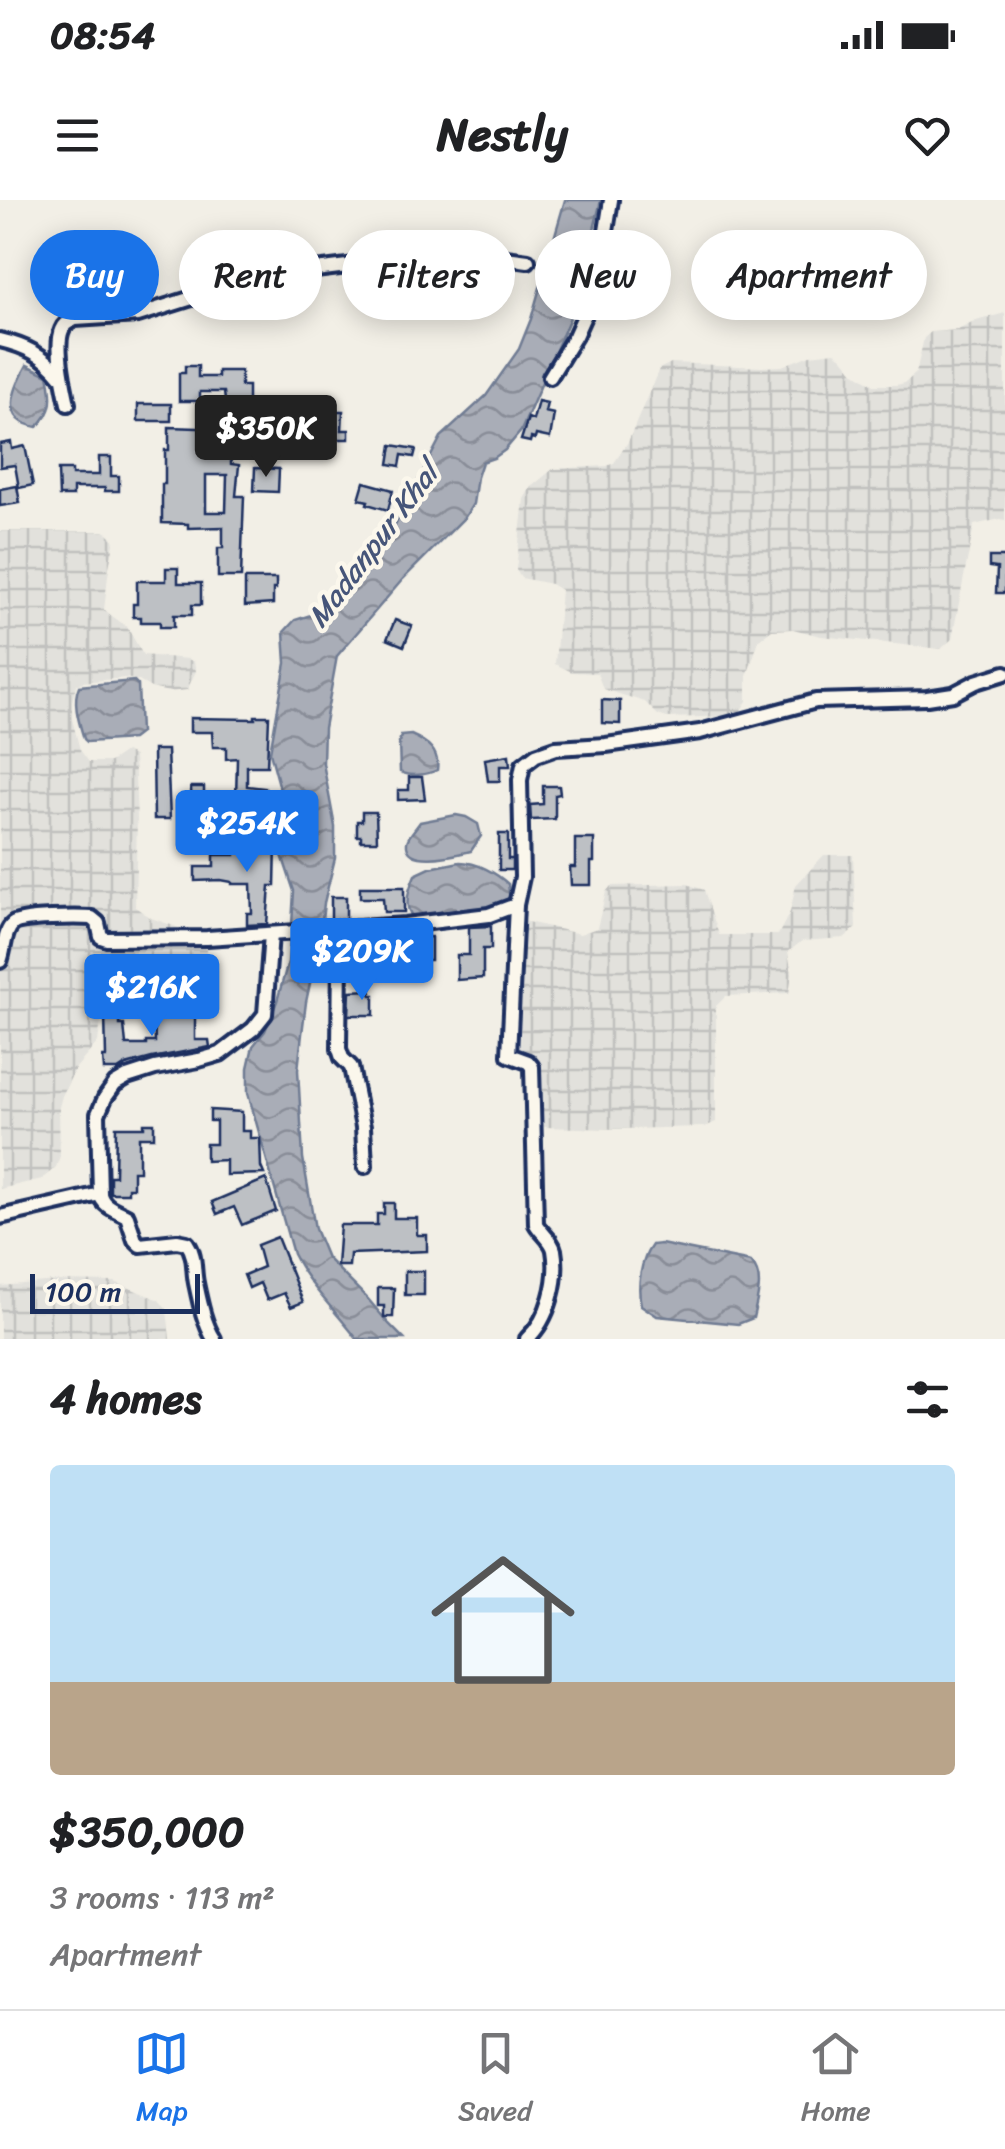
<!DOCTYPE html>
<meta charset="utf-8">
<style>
:root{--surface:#fff;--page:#f6f6f6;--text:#202124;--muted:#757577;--line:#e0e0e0;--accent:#1a73e8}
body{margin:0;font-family:Sriracha,sans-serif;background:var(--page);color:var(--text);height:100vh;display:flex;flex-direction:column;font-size:38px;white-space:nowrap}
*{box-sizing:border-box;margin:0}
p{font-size:32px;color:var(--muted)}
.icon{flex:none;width:55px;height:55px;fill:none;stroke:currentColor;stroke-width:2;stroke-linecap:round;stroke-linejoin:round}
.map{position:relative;height:1139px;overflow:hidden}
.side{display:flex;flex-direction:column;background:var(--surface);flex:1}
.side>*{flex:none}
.top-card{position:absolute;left:30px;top:30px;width:945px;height:90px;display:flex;gap:20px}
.scale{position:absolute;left:30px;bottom:25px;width:170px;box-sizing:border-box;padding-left:10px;border:5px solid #1b2f5e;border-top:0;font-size:28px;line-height:35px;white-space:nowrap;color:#1b2f5e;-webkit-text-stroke:8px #fbf7ec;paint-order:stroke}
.price{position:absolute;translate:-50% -85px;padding:0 22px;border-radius:10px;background:var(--accent);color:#fff;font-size:32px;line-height:65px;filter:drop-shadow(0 2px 5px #0008)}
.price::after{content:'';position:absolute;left:50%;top:60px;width:30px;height:22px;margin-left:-15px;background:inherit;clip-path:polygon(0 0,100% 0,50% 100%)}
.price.selected{background:#222;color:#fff}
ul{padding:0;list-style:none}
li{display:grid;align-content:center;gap:20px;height:530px;padding:0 50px}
li span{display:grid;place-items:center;height:310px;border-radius:10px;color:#555}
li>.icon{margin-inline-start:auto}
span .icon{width:180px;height:180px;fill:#fffc;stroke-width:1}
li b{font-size:42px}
h2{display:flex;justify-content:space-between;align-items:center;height:120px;padding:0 50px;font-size:42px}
.chip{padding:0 35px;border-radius:45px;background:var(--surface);box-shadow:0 5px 25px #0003;font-size:35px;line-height:90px}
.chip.selected{background:var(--accent);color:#fff}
.status{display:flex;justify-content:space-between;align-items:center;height:70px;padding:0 50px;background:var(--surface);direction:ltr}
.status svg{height:28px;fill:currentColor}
header{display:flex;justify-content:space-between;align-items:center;height:130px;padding:0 50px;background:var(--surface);font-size:45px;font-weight:700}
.tabs{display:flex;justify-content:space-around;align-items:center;height:140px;border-top:2px solid var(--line);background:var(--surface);font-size:28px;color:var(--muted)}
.tabs a{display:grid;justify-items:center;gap:5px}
.tabs .selected{color:var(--accent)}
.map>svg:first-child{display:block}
.industrial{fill:url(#industrial-grid)}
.water{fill:url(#water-waves);stroke:#707b93;stroke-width:2.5}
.building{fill:#bdc0c4;stroke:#1b2f5e;stroke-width:2.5;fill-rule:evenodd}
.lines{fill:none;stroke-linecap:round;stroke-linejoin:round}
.minor-casing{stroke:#1b2f5e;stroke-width:20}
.minor{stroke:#fbf7ec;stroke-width:12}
.labels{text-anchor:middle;stroke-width:9;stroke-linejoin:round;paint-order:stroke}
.water-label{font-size:30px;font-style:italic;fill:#465579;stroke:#fbf7ec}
</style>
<div class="status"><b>08:54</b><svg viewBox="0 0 49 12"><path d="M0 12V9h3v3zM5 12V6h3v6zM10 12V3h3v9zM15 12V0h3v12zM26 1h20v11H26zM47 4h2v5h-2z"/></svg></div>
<header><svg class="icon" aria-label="menu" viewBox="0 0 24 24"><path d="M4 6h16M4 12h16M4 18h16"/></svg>Nestly<svg class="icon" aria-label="heart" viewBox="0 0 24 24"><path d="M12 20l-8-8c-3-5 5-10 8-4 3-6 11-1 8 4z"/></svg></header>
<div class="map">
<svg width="1005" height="1139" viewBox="0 0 1005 1139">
<defs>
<pattern id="industrial-grid" width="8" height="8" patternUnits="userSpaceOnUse" patternTransform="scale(2.5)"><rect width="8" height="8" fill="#e2e1dc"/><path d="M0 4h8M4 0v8" fill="none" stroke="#c1c1bf"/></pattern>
<pattern id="water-waves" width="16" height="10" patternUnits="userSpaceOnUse" patternTransform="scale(2.5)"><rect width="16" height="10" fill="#a9adb7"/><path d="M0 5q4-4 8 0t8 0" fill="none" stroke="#898d98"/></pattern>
</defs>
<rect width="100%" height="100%" fill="#f2efe6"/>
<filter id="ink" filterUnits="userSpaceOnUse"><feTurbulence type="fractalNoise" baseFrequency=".01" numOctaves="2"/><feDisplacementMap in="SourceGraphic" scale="20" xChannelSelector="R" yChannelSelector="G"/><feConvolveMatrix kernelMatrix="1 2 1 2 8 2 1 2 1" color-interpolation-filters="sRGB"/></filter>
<g filter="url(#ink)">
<!-- industrial -->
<g class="industrial">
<path d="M1005 113V320L1000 319 974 325 952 439 941 449 821 436 793 429 772 430 759 440 747 476V501L737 516 667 518 658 515 645 502 603 489 597 473 572 472 555 464 561 390 551 384 521 378 516 370 524 299 531 287 553 269 607 266 614 263 628 242 659 169 671 163 762 167 782 166 810 155 835 152 842 157 855 173 874 185H896L905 183 916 173 924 138 931 132 958 130 976 121Z"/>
<path d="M0 331H104L108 333 113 338 114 344 109 367 104 410 127 427 143 455 188 459 194 462 196 471 187 490 169 492 151 488 139 481 125 478 82 482 76 485 72 501V519L80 550 89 562H110L125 552 134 556 137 619 135 707 151 718 174 726 200 738 206 750 207 766 192 783 165 788 141 787 119 790 107 801 103 806 98 842 75 869 62 896 59 907 60 956 56 967 42 979 0 989Z"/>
<path d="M824 655H853L856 728 844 738 802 741 788 752 792 774 789 793 726 796 716 806V922L705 927 617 929 543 927 541 862 532 853 520 848 523 721 580 734 597 728 606 692 611 686 687 684 704 690 719 735H778L790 712 796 685Z"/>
<path d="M56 1081 115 1082 159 1100 167 1110 170 1139H0V1086Z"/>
</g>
<!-- water -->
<g class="water">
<path d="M565 0H601L577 101 521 231 505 250 494 258 482 262 477 277 473 304 465 317 403 379 337 456 324 528 323 563 335 627V658L324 703 320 737 306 802 302 834 298 870 303 958 315 1029 327 1058 368 1099 389 1124 404 1139H357C335 1110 309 1086 293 1054L248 893V868L253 846 265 831 277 801 288 762 292 725 294 691 280 649 282 618 279 585 270 552 286 463 284 432 295 420 317 413 346 395 375 363 441 237 486 196 519 149 531 119Z"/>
<path d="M81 39 90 41 91 77C81 87 66 83 53 81 44 73 41 53 46 43Z"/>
<path d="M27 165 48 175C53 197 54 211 37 227 0 221 13 190 27 165Z"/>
<path d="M134 481 138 485 140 533 132 539 87 542 84 539C79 522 72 502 79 486Z"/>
<path d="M411 535C427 542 440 551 437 570 427 575 410 577 400 572L399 542 401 536Z"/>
<path d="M456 615 466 617 478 624 481 636 471 651C458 654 404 669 407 642 408 636 416 628 420 622Z"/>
<path d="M460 662C477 662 496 673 508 684L510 699 499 710 414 718C402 707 409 689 415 675L430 668Z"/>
<path d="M661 1044 751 1062C765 1077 757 1099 753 1118L738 1124 657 1116 641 1105C637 1086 640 1061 652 1045Z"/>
</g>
<!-- building -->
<g class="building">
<path d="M279 41 281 59 237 63 236 45Z"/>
<path d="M185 166H198V177H218V171H241V186H248V204H241V217H227L224 192H200V201H179V173H185Z"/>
<path d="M538 201 547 203 545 212 554 214 550 238 536 235 535 239 531 238 530 242 521 240 528 218 533 220Z"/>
<rect x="138" y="204" width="33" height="17"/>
<path d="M328 211H343L342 230H349V239H336V230H328Z"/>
<path d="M169 227 226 229V245H231V264L239 265 236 296H244L241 377H218V348H223V327L188 328V324L162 323V284H165V250H169ZM206 275H227L226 312H206Z"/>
<path d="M11 242 12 249 25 246 33 285 19 288 15 265 0 267V244Z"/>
<path d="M392 245 416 249 414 257 402 255 400 266 389 264Z"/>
<path d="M99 257H111V276H119V291H105V288H73V296H59L58 270H72V275H99Z"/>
<path d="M255 268 279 269 278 292 254 291Z"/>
<path d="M364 282 393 290 388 310 367 304 368 301 359 299Z"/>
<path d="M17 286 20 303 0 306V289Z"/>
<path d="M989 357H1005V393H996L997 368 989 367Z"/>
<path d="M166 368H178V383H201V405H192V415H174V427H160V422H141V417H133V404H137V381H166Z"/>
<path d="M245 379H276V389H273V404L245 406Z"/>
<path d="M395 420 412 426 404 446 387 439Z"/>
<path d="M602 500 620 501V524L602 523Z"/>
<path d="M255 516H269L267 566H247V586L265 588V603H275V613H223V600L236 599 237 558 226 559V547H213L212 532H190V518L255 519Z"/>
<path d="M153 550H167L170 619H154Z"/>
<path d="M509 555 510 566H500V581H488L485 559Z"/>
<path d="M409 577H422L425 599 398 600V590H409Z"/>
<path d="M543 586H559L560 594 555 595V619L531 620 530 605 543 604Z"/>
<path d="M191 587H204V618H227L228 635 216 636V649L193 650Z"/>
<path d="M362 612H376L377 641H361V636H357V621H362Z"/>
<path d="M499 634H508V659H512V670H499Z"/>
<path d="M575 639H594V662H591V685H571L570 667H575Z"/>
<path d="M235 640H246V645L276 643 275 686H270L267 724 247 725V713H252L251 684H232V682L221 680 195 681V667H214V655H235Z"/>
<path d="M360 687H404V712H384L383 698H360Z"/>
<path d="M331 697H346V719L331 720Z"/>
<path d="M491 726V749H483V778L457 780V755H469V727Z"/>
<path d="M401 735V738L431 737V760H410V756H404V754H371V737Z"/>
<path d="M371 790V795H374V815H349L350 791Z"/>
<path d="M185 810H195V840H209L210 847 152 858 126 865 118 870H104L103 857H106L105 813H120V825H124L126 845H146V842H155L154 812Z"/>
<path d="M210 910 242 912V931H250V938H260L261 967 264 974 226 975V960L206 961V944H216V921H210Z"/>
<path d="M144 923H154V937H139V971H133V988H128V993H110V976H115L116 927H144Z"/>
<path d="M266 979 276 1011 242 1025 234 1007 217 1014 212 1002Z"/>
<path d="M384 1003H394V1018H417V1035H427V1051L350 1054 349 1066H337L340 1025H377V1014H384Z"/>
<path d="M277 1037 303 1102 291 1107 284 1093 267 1100 260 1083 249 1088 244 1075 263 1067 257 1045Z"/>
<rect x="405" y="1071" width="19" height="24"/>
<path d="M378 1088H394L393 1117H384V1106H378Z"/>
</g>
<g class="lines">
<defs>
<g id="minor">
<path d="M0 140C26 146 44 155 61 176"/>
<path d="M550 177 575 136 597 87 611 0"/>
<path d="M68 204C64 186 55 146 62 130 65 123 68 123 75 119L138 115 259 77 291 73 404 59 477 54 528 61"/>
<path d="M516 705 522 677 520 580 523 565 536 555 556 548 606 545 700 532 816 501 927 498 953 494 976 482 1005 473"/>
<path d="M348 729 340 754 339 849 342 858 351 867 363 927 365 966"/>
<path d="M0 761C5 750 3 732 13 724 21 717 79 717 92 718L98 723 101 737 107 739 207 738 405 725 489 715 516 705 509 855 528 862 532 867 536 1024C541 1033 552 1040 554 1050 559 1079 549 1119 527 1139"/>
<path d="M100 994 98 914 105 898 115 884 127 877 155 868 199 860 220 854 253 829 265 814 271 734"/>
<path d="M0 1017 100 994C103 1007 116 1010 127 1016L135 1040 140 1045 177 1041 187 1043C196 1056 193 1068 196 1083 200 1102 204 1123 214 1139"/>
</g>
</defs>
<!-- minor casing -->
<use href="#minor" class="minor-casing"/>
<!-- minor -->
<use href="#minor" class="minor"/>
</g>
</g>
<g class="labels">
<!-- water labels -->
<g class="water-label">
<text transform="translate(373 345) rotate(-53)" y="10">Madanpur Khal</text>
</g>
</g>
</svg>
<div class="scale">100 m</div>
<b class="price selected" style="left:266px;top:280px">$350K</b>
<b class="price" style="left:247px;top:675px">$254K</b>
<b class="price" style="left:362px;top:803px">$209K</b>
<b class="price" style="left:152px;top:839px">$216K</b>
<div class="top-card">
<a class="chip selected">Buy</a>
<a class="chip">Rent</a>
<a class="chip">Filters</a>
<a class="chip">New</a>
<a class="chip">Apartment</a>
</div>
</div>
<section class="side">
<h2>4 homes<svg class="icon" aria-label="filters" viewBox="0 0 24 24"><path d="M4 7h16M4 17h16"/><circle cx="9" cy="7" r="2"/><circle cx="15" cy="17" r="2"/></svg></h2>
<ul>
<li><span style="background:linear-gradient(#bfe0f5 70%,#b9a48a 0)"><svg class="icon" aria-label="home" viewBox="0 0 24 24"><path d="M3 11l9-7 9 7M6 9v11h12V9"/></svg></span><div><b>$350,000</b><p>3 rooms · 113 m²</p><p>Apartment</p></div></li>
</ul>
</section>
<nav class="tabs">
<a class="selected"><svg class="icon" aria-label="map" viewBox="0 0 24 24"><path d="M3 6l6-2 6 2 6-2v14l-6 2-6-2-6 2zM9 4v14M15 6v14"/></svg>Map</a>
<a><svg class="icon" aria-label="saved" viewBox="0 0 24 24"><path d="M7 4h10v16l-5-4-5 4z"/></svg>Saved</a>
<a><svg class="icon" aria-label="home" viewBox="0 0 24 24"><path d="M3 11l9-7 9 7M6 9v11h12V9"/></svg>Home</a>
</nav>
